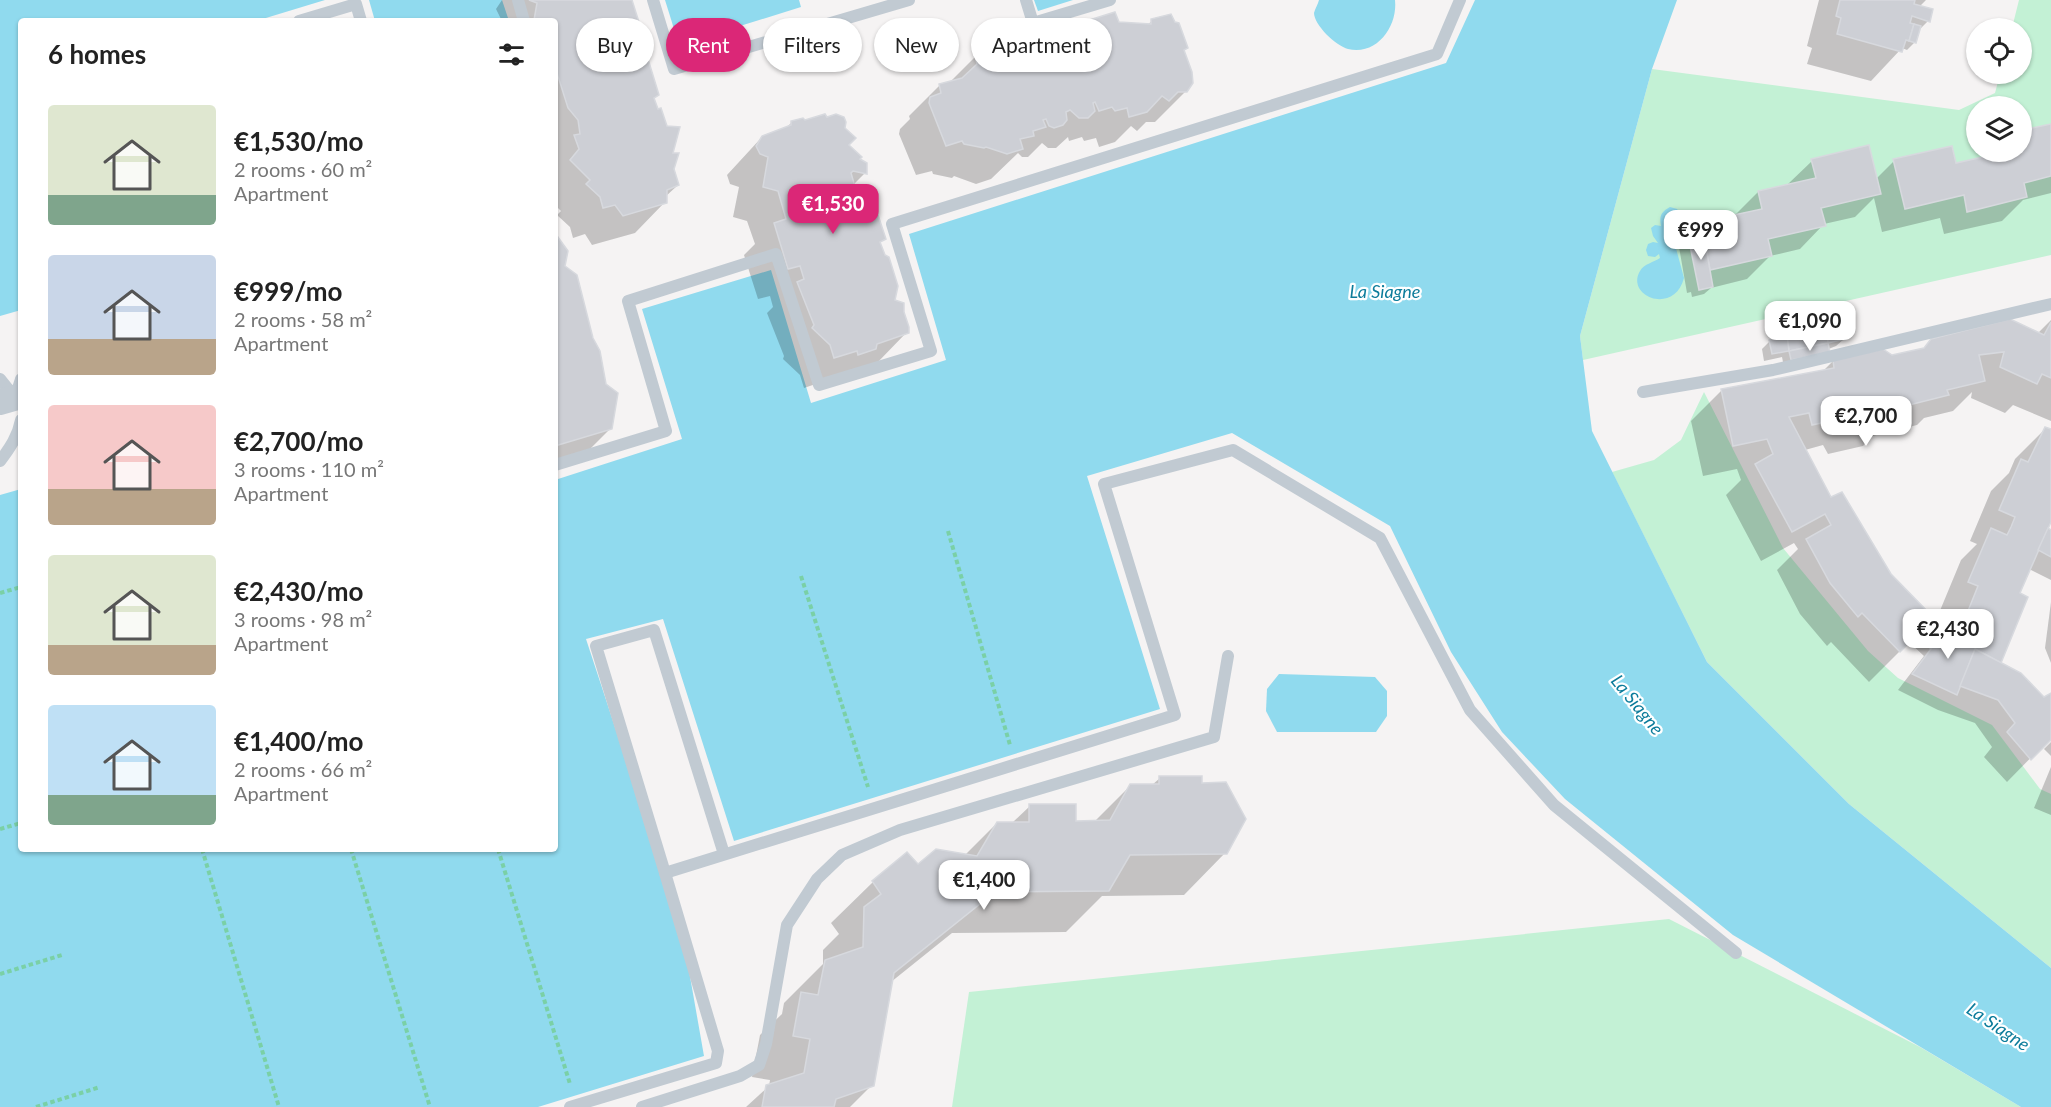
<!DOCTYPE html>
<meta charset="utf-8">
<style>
:root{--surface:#fff;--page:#f6f6f6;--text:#222;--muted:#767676;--accent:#db2777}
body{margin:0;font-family:Lato,sans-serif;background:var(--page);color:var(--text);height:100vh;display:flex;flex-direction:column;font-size:22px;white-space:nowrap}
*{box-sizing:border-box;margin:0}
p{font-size:20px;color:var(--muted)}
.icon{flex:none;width:33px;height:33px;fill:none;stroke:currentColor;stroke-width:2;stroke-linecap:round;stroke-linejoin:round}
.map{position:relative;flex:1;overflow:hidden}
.side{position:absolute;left:18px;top:18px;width:540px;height:834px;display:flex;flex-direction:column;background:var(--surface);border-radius:6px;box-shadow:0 2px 4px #0004}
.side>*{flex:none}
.banner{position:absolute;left:576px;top:18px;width:570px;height:54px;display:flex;gap:12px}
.controls{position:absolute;left:1966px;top:18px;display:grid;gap:12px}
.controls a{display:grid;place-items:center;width:66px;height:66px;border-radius:50%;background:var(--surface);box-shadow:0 2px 4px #0004;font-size:30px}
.price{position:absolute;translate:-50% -51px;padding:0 14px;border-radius:12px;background:#fff;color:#222;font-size:20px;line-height:39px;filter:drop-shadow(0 2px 3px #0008)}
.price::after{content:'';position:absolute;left:50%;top:36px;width:18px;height:14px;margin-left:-9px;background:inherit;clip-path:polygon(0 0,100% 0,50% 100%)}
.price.on{background:var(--accent);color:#fff}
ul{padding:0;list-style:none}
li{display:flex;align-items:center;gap:18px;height:150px;padding:0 30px}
li span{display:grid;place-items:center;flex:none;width:168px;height:120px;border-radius:6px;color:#555}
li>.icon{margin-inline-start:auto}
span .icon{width:72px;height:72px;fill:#fffc;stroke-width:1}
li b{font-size:26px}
h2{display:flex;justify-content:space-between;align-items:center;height:72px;padding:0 30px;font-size:26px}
.pill{padding:0 21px;border-radius:27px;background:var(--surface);box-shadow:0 2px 4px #0004;font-size:21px;line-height:54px}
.pill.on{background:var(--accent);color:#fff}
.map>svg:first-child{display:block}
.green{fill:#c3f1d5;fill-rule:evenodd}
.water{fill:#90daee}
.shadow{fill:#0003}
.building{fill:#cdcfd5;stroke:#d7d9de;stroke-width:1.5}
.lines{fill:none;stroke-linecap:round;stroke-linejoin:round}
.path{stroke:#7ad0a6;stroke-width:4;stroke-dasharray:4.5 3;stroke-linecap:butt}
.lane{stroke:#c1cad2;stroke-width:12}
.street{stroke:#c1cad2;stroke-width:26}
.labels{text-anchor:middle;stroke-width:4.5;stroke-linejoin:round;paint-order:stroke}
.water-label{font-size:18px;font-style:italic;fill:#0c7c9b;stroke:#fff}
</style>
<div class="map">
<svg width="2051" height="1107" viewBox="0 0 2051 1107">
<rect width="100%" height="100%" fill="#f5f3f3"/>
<!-- green -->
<g class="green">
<path d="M2019 0H2051V255L1583 360 1580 336 1652 69 1959 110 1995 93 2000 74H2022V28H2012ZM1977 106H2022V152H1977Z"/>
<path d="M1704 392 1783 548 1868 651 1898 678 1992 725 2040 789 2051 794V968L1849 804 1707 662 1612 472 1654 460 1681 440Z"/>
<path d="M1669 919 1920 1047 2021 1107H952L969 992Z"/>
</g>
<!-- water -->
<g class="water">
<path d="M0 0H325L256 21H21V310L0 316Z"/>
<path d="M369 0H502L509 21H375Z"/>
<path d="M665 0H799L801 7 679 45Z"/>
<path d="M1034 0H1073L1038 11Z"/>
<path d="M1319 0H1395C1398 26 1377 56 1348 49 1336 46 1314 25 1314 13 1315 9 1318 4 1319 0Z"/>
<path d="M1475 0H1677L1652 69 1580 336 1592 431 1707 662 1849 804 2051 968V1107H2021L1733 935 1565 799 1502 732 1451 652 1390 526 1232 433 1087 476 1160 709 734 841 663 619 586 639 682 931 704 1056 538 1107H0V495L21 489V849H555V480L682 439 642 309 771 270 811 403 946 360 909 234 1446 63Z"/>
<path d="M1670 207 1677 209C1682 215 1681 219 1676 225L1670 226 1684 278C1674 316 1625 296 1640 271 1644 264 1654 262 1660 258L1659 254 1655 257 1648 256 1646 250 1648 244 1653 242 1658 243 1653 236 1651 228 1655 225 1661 226C1659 216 1661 212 1670 207Z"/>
<path d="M1279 674 1375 677 1387 691V716L1376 732H1277L1266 711 1267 689Z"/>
</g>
<!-- shadow -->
<g class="shadow">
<path d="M502 0H630L642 38 634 46 657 95 653 99 671 155 678 185 665 197V202L635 233 592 245 585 234 573 238 570 227 557 215 561 211 555 205V21H502L496 9Z"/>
<path d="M1819 0H1926L1919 7 1928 21 1918 31 1915 42 1907 50 1902 48 1871 81 1807 64 1812 48 1807 46Z"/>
<path d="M1152 21 1183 51 1186 91 1155 122H1146L1137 131 1131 126 1115 142 1099 147 1096 138 1084 141 1082 137 1069 141 1068 137 1056 148H1048L1042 143 1028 157H1022L1018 153 991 179 976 184 954 176 952 178 933 174 932 171 916 175 899 134 900 129 910 119 909 116 939 86 949 83 976 56 1007 52 1020 56 1034 51 1041 44H1057L1062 43 1074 31 1081 29 1087 22 1147 25Z"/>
<path d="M805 122 844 128 847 145 865 173 853 185 857 199 884 239 879 244 893 301 903 304 907 332 877 363 804 388 800 375 783 359 784 356 767 313 773 307 770 296 758 299 744 255 755 244 747 221 733 217 739 187 730 184 727 175 762 137 787 127 791 123Z"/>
<path d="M2051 126V193L2023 200 2002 221 1944 234 1940 218 1882 232 1874 198 1855 217 1824 224 1800 249 1770 256 1747 279 1711 288 1704 294 1692 297 1691 292 1687 293 1679 247 1702 223 1735 215 1758 192 1788 184 1812 161 1876 179 1894 161 1954 165 1989 157 1994 152H2022V131Z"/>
<path d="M555 236 611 428 580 459 555 466Z"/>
<path d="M2051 320V421L2013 405 2005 413 1971 398 1972 392 1953 411 1924 418 1917 425 1872 436 1863 446 1828 454 1823 445 1805 450 1830 499 1890 575 1933 618 1946 625 1949 617 1939 613 1961 560 1977 544 1970 541 1991 491 2009 473 2015 459 2045 429 2051 431V518L2043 535 2051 531V580L2029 569 2018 594 1999 663 2044 699 2051 695V737L2007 782 1984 757 1992 747 1975 723 1938 710 1898 690 1924 656 1909 642 1869 682 1831 642 1827 646 1800 614 1777 570 1798 549 1794 543 1761 561 1726 495 1741 480 1737 469 1703 476 1691 421 1721 391 1822 372 1833 361 1891 357 2038 333Z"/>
<path d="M1844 339 1836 346 1784 367 1782 357 1764 361 1762 349 1770 341Z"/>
<path d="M2051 602V663L2045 648Z"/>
<path d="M2051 742V756L2044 749Z"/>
<path d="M2051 767V815L2034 808Z"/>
<path d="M1160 778 1200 785 1225 853 1184 895 1102 896 1066 932 952 933 891 982 872 1085 850 1107H746L769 1086 770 1080 752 1077 760 1035 782 1014 784 1003 823 964V950L839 934 831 923 873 882 918 866 965 855 997 823H1012L1030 806 1074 822H1094L1130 786 1152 785Z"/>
</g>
<!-- building -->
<g class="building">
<path d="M529 0H632L644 38 634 42 637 48 644 46 659 95 654 98 658 109 661 108 667 126 680 127 673 153H679L674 169 679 185 667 190V203L623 216 615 205 603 208 600 197 586 184 590 180 570 160 579 149 574 135 580 134 578 120 568 108 555 67V21L534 20 537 3Z"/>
<path d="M1840 0H1915L1914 4 1933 9 1930 22 1912 16 1910 23 1914 24 1909 41 1906 40 1902 52 1837 34 1841 18 1836 16Z"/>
<path d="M1115 12 1119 22 1151 24V19L1171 14 1175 22 1179 23 1188 48 1184 50 1192 72 1193 83 1187 92H1178L1169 101 1162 96 1147 112 1129 117 1127 108 1115 111 1112 107 1099 111 1095 102 1093 103 1095 111 1088 118H1079L1070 110 1066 112 1067 120 1063 125 1054 128 1049 126 1046 119 1043 120 1046 127 1033 131 1034 136 1020 139 1023 149 1007 154 986 147 984 148 964 144 962 141 946 146 929 103 930 97 941 93 939 84 962 78 977 64 975 55 1006 45 1008 50 1019 46 1021 54 1042 47 1040 43 1046 39 1054 38 1058 43 1075 37 1073 29 1087 25 1086 21Z"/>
<path d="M1914 24 1921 26 1916 43 1909 41Z"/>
<path d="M825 114 827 117 836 114 844 117 846 122 845 128 856 138 849 145 862 157 860 159 867 163V174L853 171 851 173 858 197 871 194 886 239 880 242 885 255 889 257 898 286 895 300 904 303V312L909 327V333L877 344 876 349 858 355 857 351 834 358 830 345 812 328 814 325 797 282 804 279 800 266 788 269 774 223 786 219 778 191 763 187 768 157 760 154 756 146 762 136 791 125V121L803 118 805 120Z"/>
<path d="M2051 124V176L2024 183 2027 197 1967 212 1964 195 1905 209 1893 159 1952 146 1956 163 2005 152H2022V130Z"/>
<path d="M1869 145 1881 194 1821 208 1826 226 1768 239 1772 256 1710 270 1701 222 1762 209 1758 191 1816 178 1811 159Z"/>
<path d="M1703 231 1713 287 1699 290 1688 236Z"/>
<path d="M555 233 568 251 565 266 577 275 593 338 600 351 606 384 618 393 612 429 555 446Z"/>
<path d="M2010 319 2044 335 2051 322V378L2042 374 2037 384 2000 367 2004 352 1979 355 1985 381 1947 390 1949 395 1893 409 1895 416 1858 425 1853 416 1812 425 1809 413 1789 417 1831 497 1842 492 1891 574 1934 618 1900 652 1862 613 1858 617 1830 583 1806 539 1831 525 1825 514 1792 532 1755 464 1773 454 1767 439 1733 446 1721 389 1834 368 1833 360 1883 349 1892 355 1924 348 1931 339Z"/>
<path d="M1842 326 1845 339 1828 343 1826 329Z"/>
<path d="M1826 329 1828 343 1789 351 1787 336Z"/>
<path d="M1787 336 1789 351 1772 354 1769 340Z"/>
<path d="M1828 343 1830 353 1791 360 1789 351Z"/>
<path d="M2045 427 2051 429V522L2020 593 2028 597 2001 663 1975 649 1982 632 1964 621 1978 586 1968 582 1991 528 2007 535 2011 527 2015 517 1999 510 2021 459 2028 462Z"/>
<path d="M2048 528 2051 530V557L2038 550Z"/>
<path d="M1934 618 1949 625 1931 649 1917 635Z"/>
<path d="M1949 625 1979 639 1957 695 1912 674Z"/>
<path d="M1975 649 2021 673 2044 697 2051 693V740L2031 760 2007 732 2015 723 1998 700 1960 686Z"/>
<path d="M1159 776H1202V783L1226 782 1246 819 1227 854 1130 855 1109 891 995 892 894 973 874 1086 836 1099 834 1107H762L766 1085 804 1073 810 1039 793 1036 801 992 818 995 825 960 863 947 864 907 881 894 872 881 907 852 918 864 936 849 977 856 997 822H1029V804H1076V821L1110 820 1130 784H1159Z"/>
</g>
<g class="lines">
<!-- path -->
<g class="path">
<path d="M948 531 1010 745"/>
<path d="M801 576 868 787"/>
<path d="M0 593 21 587"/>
<path d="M0 829 21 823"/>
<path d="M202 849 279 1107"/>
<path d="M351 849 430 1107"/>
<path d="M498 849 570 1084"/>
<path d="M0 974 62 955"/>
<path d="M36 1107 100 1087"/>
</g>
<!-- lane -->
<g class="lane">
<path d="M518 0 524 21"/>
<path d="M653 0 674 69 909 0"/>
<path d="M1026 0 1033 23 1110 0"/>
<path d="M299 21 356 4 361 21"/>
<path d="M0 379 16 399"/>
<path d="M1643 392 1773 370 2051 304"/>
<path d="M15 398 21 379"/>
<path d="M0 461C10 448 18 436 21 420"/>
<path d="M555 465 666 431 628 301 776 254 819 385 931 351 892 224 1437 54 1460 0"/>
<path d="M665 873 596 646 654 630 724 854"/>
<path d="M570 1107 716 1063 718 1051 665 873 1175 715 1104 484 1233 450 1380 538 1470 710 1554 805 1736 953"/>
<path d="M642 1107 740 1076 759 1065 766 1044 787 925 817 879 842 855 900 830 1214 737 1228 656"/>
</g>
<!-- street -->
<path class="street" d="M0 402 21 396"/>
</g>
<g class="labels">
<!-- water labels -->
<g class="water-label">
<text x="1385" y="298">La Siagne</text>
<text transform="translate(1637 705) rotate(51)" y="6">La Siagne</text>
<text transform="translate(1998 1027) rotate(34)" y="6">La Siagne</text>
</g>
</g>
</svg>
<div class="controls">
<a><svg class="icon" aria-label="locate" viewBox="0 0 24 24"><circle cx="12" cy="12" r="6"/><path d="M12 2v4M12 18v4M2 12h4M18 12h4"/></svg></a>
<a><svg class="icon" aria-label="layers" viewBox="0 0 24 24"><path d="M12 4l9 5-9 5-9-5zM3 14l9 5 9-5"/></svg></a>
</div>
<b class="price on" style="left:833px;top:235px">€1,530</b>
<b class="price" style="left:1701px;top:261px">€999</b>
<b class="price" style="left:1810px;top:352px">€1,090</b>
<b class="price" style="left:1866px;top:447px">€2,700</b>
<b class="price" style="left:1948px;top:660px">€2,430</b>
<b class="price" style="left:984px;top:911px">€1,400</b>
<div class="banner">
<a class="pill">Buy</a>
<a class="pill on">Rent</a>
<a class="pill">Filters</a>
<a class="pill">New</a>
<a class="pill">Apartment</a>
</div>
<section class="side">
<h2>6 homes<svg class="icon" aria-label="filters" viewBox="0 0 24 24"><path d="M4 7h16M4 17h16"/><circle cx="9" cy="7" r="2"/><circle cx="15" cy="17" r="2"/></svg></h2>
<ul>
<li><span style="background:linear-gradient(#dfe7d0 75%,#7fa58c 0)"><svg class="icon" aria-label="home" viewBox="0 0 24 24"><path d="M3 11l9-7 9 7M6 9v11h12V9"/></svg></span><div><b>€1,530/mo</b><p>2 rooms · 60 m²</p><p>Apartment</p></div></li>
<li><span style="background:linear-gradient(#c9d6e8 70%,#b9a48a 0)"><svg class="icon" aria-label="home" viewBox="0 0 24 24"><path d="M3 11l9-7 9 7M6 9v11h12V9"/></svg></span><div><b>€999/mo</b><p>2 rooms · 58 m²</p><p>Apartment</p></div></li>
<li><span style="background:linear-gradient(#f6c9c9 70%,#b9a48a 0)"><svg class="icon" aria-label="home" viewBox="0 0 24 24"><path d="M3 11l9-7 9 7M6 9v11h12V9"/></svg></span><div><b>€2,700/mo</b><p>3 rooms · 110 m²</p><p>Apartment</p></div></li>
<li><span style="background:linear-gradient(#dfe7d0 75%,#b9a48a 0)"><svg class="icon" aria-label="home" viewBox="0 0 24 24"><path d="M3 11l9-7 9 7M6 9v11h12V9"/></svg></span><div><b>€2,430/mo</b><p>3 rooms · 98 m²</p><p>Apartment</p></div></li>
<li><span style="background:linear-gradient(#bfe0f5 75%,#7fa58c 0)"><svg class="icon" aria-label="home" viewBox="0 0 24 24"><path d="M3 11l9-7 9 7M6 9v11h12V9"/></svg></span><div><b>€1,400/mo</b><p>2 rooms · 66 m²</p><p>Apartment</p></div></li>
</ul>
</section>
</div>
